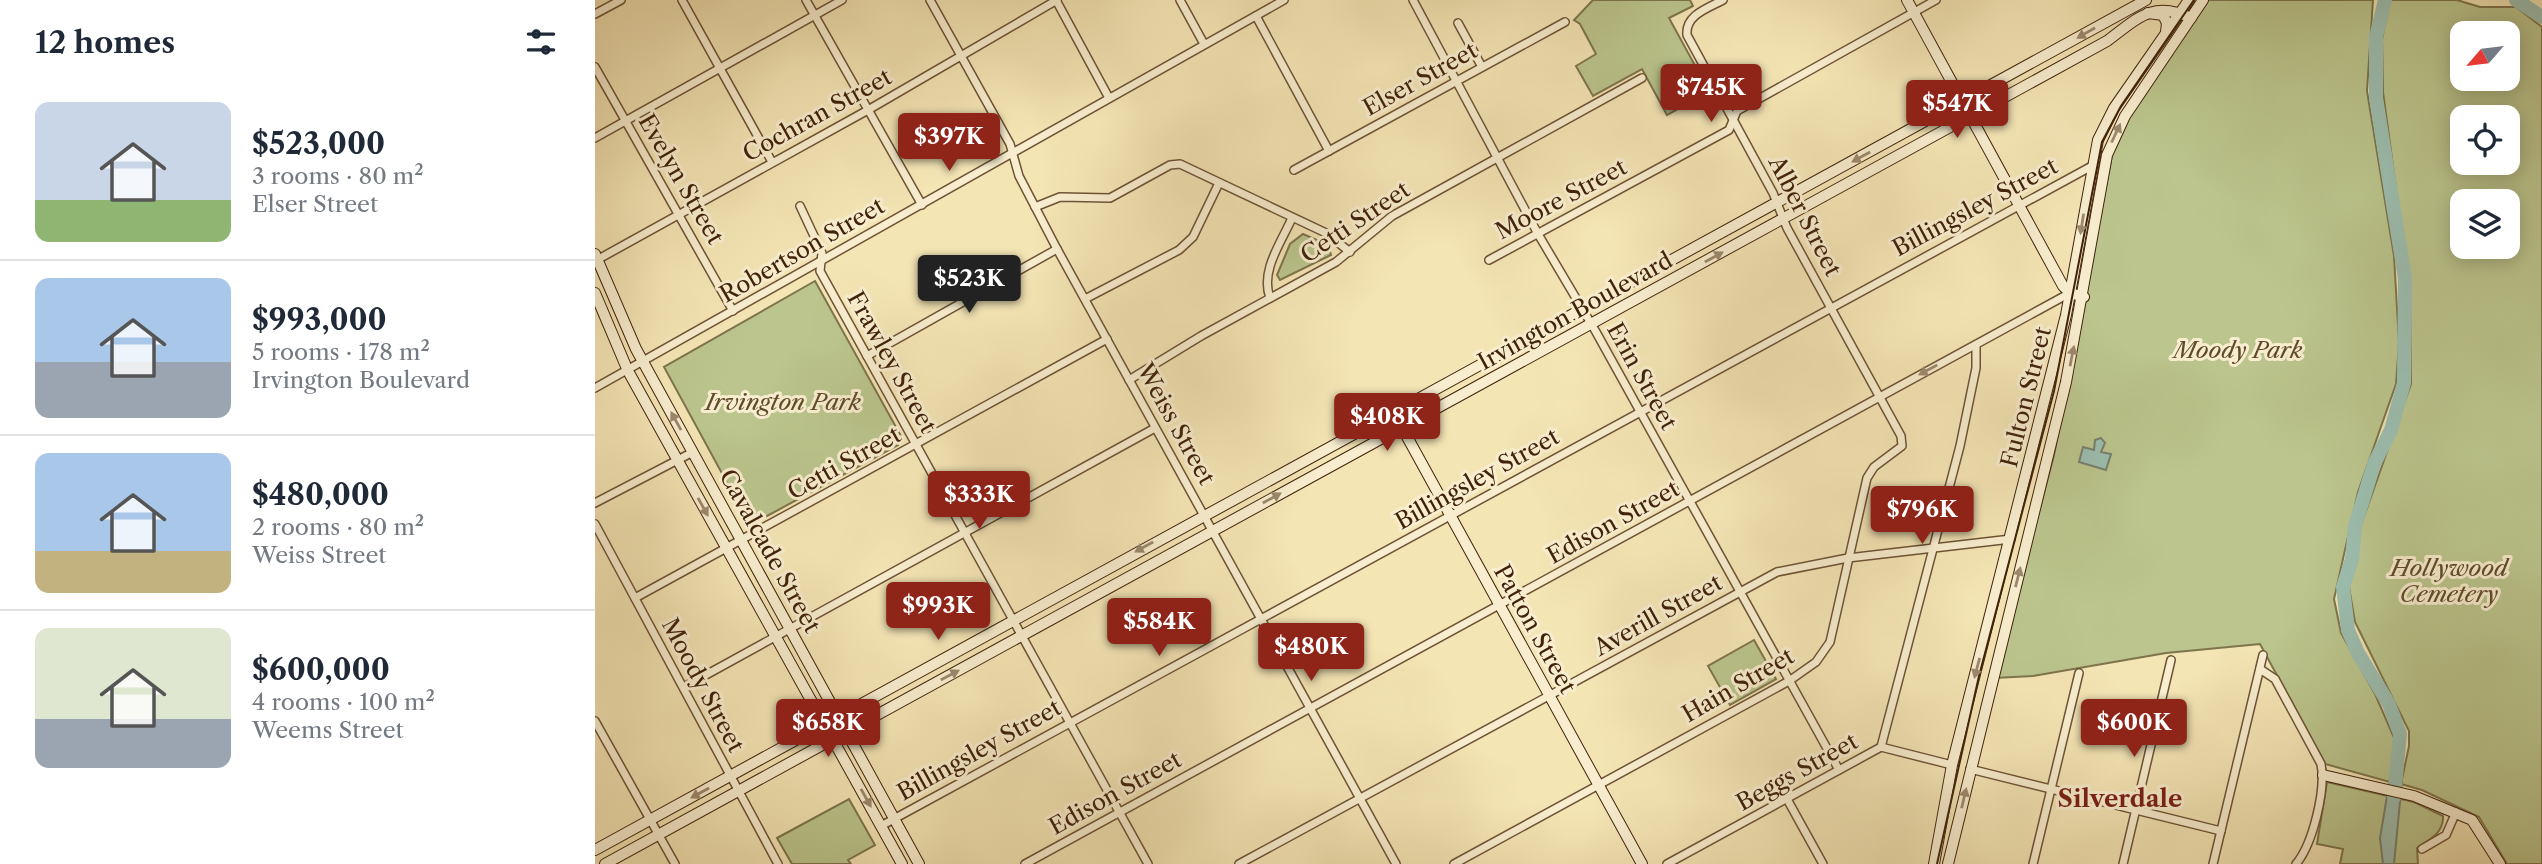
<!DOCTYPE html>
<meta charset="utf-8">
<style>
:root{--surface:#fff;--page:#f6f6f7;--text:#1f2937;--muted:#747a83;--line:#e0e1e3;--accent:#8f2418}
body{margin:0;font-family:"Libre Caslon Text",serif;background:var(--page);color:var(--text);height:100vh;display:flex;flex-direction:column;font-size:26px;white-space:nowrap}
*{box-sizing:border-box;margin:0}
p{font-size:23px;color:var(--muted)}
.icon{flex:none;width:38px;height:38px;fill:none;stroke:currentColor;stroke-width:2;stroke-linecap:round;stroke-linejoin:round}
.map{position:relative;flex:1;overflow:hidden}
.details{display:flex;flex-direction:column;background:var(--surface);width:595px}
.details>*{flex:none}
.needle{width:46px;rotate:242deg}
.tools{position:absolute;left:1855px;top:21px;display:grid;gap:14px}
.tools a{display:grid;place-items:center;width:70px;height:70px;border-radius:14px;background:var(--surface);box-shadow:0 4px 18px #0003;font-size:35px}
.price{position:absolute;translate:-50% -60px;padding:0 16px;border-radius:7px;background:var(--accent);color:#fff;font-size:23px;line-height:46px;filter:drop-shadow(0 2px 4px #0008)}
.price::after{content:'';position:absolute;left:50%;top:42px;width:21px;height:16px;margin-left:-10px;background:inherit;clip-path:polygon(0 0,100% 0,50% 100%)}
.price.on{background:#222;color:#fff}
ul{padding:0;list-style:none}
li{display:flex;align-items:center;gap:21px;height:175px;padding:0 35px}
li+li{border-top:2px solid var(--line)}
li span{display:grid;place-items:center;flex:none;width:196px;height:140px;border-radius:14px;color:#555}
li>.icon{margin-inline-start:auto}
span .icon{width:84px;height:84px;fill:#fffc;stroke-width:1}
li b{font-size:30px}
h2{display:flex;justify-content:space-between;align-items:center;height:84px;padding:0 35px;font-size:30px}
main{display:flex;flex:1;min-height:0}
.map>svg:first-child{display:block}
.green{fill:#bbc58d;stroke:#7e744c;stroke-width:2;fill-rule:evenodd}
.water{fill:#9cbfb1;stroke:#77806e;stroke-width:2}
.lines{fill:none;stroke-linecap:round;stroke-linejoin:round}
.river{stroke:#9cbfb1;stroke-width:14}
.street-casing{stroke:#6d5335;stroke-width:10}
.secondary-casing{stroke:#40220a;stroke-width:12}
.street{stroke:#f8eecf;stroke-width:7}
.secondary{stroke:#f8eecf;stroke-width:10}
.tram{stroke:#40220a;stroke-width:2}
.oneway{fill:#9c886c}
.labels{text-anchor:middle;stroke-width:6;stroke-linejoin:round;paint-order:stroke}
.street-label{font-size:23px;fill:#40220a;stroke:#f8eecf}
.park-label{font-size:23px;font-style:italic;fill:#5f4b2b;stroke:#f8eecf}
.neighbourhood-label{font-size:24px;font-weight:bold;fill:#7a1f14;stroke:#f8eecf}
</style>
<main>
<section class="details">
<h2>12 homes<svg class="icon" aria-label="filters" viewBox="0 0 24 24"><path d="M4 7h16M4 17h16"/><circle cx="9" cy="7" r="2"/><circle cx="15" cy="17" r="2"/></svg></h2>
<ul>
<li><span style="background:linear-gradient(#c9d6e8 70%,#8fb573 0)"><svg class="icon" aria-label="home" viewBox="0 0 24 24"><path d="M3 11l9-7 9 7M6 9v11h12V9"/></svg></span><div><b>$523,000</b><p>3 rooms · 80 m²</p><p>Elser Street</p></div></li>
<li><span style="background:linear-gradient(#a9c7e8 60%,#9aa5b1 0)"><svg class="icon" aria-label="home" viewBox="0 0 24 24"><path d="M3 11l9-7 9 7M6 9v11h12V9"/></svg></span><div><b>$993,000</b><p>5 rooms · 178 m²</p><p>Irvington Boulevard</p></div></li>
<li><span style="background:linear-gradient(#a9c7e8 70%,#c2b280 0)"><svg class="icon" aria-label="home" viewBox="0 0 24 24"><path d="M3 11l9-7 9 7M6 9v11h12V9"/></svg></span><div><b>$480,000</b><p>2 rooms · 80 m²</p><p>Weiss Street</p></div></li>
<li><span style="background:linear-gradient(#dfe7d0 65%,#9aa5b1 0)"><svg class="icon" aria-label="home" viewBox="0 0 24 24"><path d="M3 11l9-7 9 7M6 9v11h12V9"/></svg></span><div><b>$600,000</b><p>4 rooms · 100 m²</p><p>Weems Street</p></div></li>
</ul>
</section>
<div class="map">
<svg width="1947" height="864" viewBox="0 0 1947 864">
<rect width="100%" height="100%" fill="#f4e5b5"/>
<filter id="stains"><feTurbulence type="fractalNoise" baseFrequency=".00286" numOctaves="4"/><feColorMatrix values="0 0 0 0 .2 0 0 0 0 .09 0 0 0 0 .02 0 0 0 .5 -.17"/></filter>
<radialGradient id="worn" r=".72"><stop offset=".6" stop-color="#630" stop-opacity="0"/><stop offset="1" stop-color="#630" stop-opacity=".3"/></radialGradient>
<!-- green -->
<g class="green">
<path d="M998 0H1095L1098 6 1074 18 1114 91 1072 115 1047 69 998 96 981 66 1001 54 985 24 979 20Z"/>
<path d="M1613 0H1778L1772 91 1799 256 1804 343 1801 384 1763 492 1739 599 1746 633 1780 694 1800 740 1795 782 1730 764 1665 644 1571 653 1438 676 1400 678 1459 455 1519 145 1546 95Z"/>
<path d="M1795 0H1862L1885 7H1921L1947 27V864H1912L1884 817 1827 790 1806 784 1814 746V731L1760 622 1754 587 1765 528 1816 384 1815 292 1788 92 1787 39ZM1867 33H1913V79H1867ZM1867 117H1913V163H1867ZM1867 201H1913V247H1867Z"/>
<path d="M708 234 733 245 736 255 685 280 682 275 695 244Z"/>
<path d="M220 281 306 436 303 445 172 516 154 523 69 367Z"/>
<path d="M1159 640 1181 679 1135 705 1113 666Z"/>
<path d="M1732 782 1819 802 1848 816C1849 833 1835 839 1822 848L1823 864H1745L1748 849 1722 844Z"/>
<path d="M254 799 280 845 253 860 256 864H197L182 838Z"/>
</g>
<!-- water -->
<g class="water">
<path d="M1506 438 1510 443 1506 452 1516 454 1511 470 1484 462 1488 447 1499 450 1500 440Z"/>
<path d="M1795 778 1807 781 1799 864H1788L1785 838Z"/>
</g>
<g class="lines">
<!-- river -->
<g class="river">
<path d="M1790 0 1781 37V98L1810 279 1809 383 1796 430 1779 464 1760 526 1757 559 1748 587 1753 630 1763 653 1794 704 1805 734 1799 797"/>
<path d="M1921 0 1947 17"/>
</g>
<defs>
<g id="street">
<path d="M87 0 177 162"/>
<path d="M211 0 327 205"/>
<path d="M335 0 415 144 424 176 462 249 801 864"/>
<path d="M461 0 514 98"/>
<path d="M585 0 609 44"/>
<path d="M818 0 943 234 1001 332 1244 770"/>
<path d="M0 14 26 0"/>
<path d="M661 16 734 151"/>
<path d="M863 23 887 67"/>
<path d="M0 67 138 311"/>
<path d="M0 138 247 0"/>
<path d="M699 170 970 22"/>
<path d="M205 206 227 253 225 271 553 864"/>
<path d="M440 207 465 197 515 198 575 165 585 164 731 233 755 252"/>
<path d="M894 260 1134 130 1142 111 1341 0"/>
<path d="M0 261 273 110 462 0"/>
<path d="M675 298C665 271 686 243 697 218"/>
<path d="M490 299 584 250 598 237 624 183"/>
<path d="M272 356 462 249"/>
<path d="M534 380 606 336 741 262 797 216 1047 78"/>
<path d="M0 388 689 0"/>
<path d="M0 503 98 452"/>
<path d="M0 524 183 864"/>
<path d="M40 598 512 339"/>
<path d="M1665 669 1680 679 1726 764C1731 789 1718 844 1701 864"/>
<path d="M89 687 560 428"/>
<path d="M0 721 80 864"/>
<path d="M1286 747 1365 446 1381 368V345"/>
<path d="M1375 769 1626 831"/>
<path d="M1192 799 1228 864"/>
<path d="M286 826 1497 166"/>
<path d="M1827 849 1851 835 1861 812"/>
<path d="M430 864 1475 293"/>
<path d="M644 864 1182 572 1253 558 1416 539"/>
<path d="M859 864 1194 681 1221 662 1235 642 1272 478 1279 467 1307 446 1306 436 1192 228 1178 193 1092 35C1090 15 1113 8 1128 0"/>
<path d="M1072 864 1286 747 1357 765"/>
<path d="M1438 864 1484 673"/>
<path d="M1528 864 1576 660"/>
<path d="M1618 864 1668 655"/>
</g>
<g id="secondary">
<path d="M1312 0 1468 286 1475 293 1489 297"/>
<path d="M1553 13 1568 15 1572 23 1571 32"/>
<path d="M0 254 41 349 324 864"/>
<path d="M0 293 33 371 307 864"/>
<path d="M799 413 1047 864"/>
<path d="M1728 775 1819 796 1877 820 1905 864"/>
<path d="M0 850 1551 0"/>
<path d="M10 864 1512 41C1543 18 1558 0 1596 18"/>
<path d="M1339 864 1357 765 1471 315 1503 140 1519 108 1594 0"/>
<path d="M1353 864 1471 382 1512 155 1530 116 1608 0"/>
</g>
</defs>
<!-- street casing -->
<use href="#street" class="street-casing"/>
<!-- secondary casing -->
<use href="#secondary" class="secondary-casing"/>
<!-- street -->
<use href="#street" class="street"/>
<!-- secondary -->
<use href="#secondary" class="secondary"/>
<!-- tram -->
<path class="tram" d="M1342 864 1384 676 1459 391 1507 142 1526 106 1599 0"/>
</g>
<!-- one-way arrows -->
<defs><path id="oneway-solid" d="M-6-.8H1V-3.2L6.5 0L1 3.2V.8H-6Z" transform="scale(1.75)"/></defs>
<g class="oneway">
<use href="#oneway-solid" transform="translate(1491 33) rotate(150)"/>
<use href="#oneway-solid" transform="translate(1521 133) rotate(-65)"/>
<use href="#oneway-solid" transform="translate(1266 157) rotate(151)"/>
<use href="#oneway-solid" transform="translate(1487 224) rotate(99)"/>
<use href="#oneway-solid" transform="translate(1119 257) rotate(-29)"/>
<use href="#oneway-solid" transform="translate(1477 356) rotate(-79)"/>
<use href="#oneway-solid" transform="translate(1333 370) rotate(152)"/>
<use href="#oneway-solid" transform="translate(81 421) rotate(-119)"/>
<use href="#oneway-solid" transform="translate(677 498) rotate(-29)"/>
<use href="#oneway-solid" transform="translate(108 507) rotate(61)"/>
<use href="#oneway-solid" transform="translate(549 547) rotate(151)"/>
<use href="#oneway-solid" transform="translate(1423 577) rotate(-76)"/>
<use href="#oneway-solid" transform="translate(1382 668) rotate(105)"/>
<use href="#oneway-solid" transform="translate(355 675) rotate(-28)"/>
<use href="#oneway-solid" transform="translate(105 793) rotate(151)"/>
<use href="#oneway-solid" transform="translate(271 798) rotate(61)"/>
<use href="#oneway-solid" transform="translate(1369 798) rotate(-77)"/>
</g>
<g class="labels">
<!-- street labels -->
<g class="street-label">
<text transform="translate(825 79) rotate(-29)" y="8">Elser Street</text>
<text transform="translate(222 115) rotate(-29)" y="8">Cochran Street</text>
<text transform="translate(86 179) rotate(60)" y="8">Evelyn Street</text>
<text transform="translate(966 199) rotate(-28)" y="8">Moore Street</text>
<text transform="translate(1380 207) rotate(-28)" y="8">Billingsley Street</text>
<text transform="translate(1210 216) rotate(63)" y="8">Alber Street</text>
<text transform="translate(760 222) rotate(-34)" y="8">Cetti Street</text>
<text transform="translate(207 250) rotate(-30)" y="8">Robertson Street</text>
<text transform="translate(980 311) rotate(-29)" y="8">Irvington Boulevard</text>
<text transform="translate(297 362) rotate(61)" y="8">Frawley Street</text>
<text transform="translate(1047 376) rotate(61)" y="8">Erin Street</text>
<text transform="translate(1431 397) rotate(-76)" y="8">Fulton Street</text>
<text transform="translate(581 424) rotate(61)" y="8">Weiss Street</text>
<text transform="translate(249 463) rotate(-29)" y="8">Cetti Street</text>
<text transform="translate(882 479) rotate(-29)" y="8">Billingsley Street</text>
<text transform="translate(1018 522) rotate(-29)" y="8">Edison Street</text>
<text transform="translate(175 551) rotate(61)" y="8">Cavalcade Street</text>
<text transform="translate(1063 615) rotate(-29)" y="8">Averill Street</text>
<text transform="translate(940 629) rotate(61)" y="8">Patton Street</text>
<text transform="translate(108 685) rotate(62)" y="8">Moody Street</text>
<text transform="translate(1143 685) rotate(-30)" y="8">Hain Street</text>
<text transform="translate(384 750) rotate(-29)" y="8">Billingsley Street</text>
<text transform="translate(1202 772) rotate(-29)" y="8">Beggs Street</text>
<text transform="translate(520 793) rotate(-29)" y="8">Edison Street</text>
</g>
<!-- park labels -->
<g class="park-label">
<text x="1643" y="358">Moody Park</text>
<text x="188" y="410">Irvington Park</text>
<text x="1854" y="576">Hollywood<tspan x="1854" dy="26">Cemetery</tspan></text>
</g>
<!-- neighbourhood labels -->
<g class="neighbourhood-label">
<text x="1525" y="807">Silverdale</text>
</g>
</g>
<rect width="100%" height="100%" filter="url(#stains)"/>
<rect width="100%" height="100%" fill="url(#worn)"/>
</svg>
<div class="tools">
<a><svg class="needle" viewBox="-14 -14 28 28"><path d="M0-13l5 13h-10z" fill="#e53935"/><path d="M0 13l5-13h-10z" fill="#747a83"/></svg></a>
<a><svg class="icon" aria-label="locate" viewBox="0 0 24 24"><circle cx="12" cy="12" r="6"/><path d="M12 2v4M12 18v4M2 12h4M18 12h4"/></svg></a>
<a><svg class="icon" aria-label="layers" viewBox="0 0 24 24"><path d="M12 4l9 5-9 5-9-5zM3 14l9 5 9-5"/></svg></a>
</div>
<b class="price" style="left:1116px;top:124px">$745K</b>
<b class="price" style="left:1362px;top:140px">$547K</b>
<b class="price" style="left:354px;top:173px">$397K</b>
<b class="price on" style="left:374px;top:315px">$523K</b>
<b class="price" style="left:792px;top:453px">$408K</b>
<b class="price" style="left:384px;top:531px">$333K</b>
<b class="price" style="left:1327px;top:546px">$796K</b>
<b class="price" style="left:343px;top:642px">$993K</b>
<b class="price" style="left:564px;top:658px">$584K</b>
<b class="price" style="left:716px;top:683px">$480K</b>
<b class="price" style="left:233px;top:759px">$658K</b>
<b class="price" style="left:1539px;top:759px">$600K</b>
</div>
</main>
